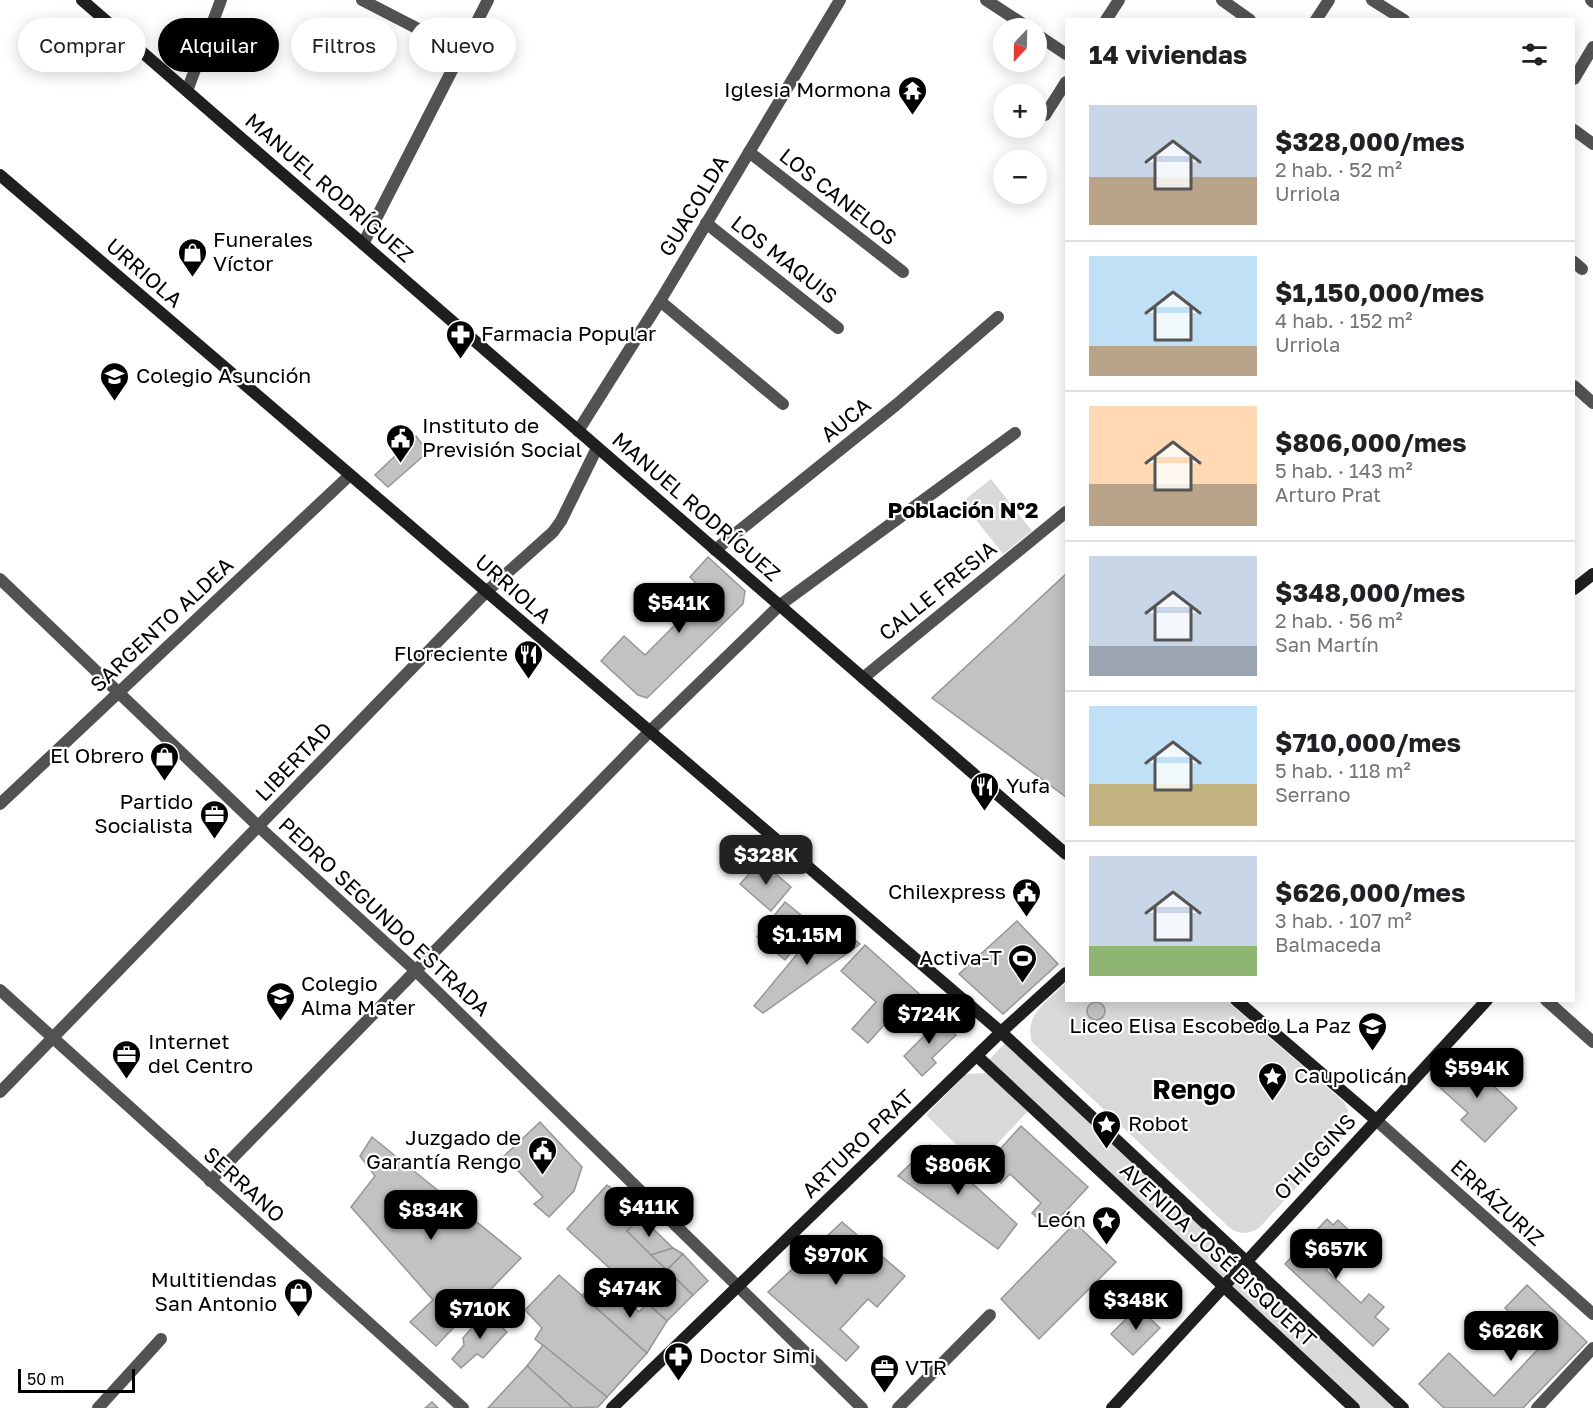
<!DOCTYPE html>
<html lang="es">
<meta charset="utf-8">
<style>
:root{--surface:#fff;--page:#f2f2f2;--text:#202124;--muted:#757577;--line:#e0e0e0;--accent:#000}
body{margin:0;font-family:"Golos Text",sans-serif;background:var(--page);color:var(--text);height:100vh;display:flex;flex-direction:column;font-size:22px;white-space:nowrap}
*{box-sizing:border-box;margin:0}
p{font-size:20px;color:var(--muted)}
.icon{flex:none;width:33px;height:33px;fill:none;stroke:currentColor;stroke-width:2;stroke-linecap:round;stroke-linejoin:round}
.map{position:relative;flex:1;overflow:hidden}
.panel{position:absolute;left:1065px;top:18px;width:510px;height:984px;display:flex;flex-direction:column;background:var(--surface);border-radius:0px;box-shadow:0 3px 15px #0003}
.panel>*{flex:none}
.hud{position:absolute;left:18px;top:18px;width:570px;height:54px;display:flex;gap:12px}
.needle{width:39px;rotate:202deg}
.tools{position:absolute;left:993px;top:18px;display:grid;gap:12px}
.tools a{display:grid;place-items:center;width:54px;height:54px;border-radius:50%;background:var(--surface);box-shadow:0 3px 15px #0003;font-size:30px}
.scale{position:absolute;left:18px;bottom:15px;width:117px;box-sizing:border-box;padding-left:6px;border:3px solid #000;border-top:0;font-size:16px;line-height:21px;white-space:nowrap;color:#000;-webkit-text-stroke:4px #fff;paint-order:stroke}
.price{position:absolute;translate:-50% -51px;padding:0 14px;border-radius:12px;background:var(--accent);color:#fff;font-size:20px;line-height:39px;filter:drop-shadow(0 2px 3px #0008)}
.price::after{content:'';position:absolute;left:50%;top:36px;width:18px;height:14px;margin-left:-9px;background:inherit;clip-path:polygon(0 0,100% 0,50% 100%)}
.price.active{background:#222;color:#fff}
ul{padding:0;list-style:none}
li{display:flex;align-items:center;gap:18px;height:150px;padding:0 24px}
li+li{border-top:2px solid var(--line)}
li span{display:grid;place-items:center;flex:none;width:168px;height:120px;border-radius:0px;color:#555}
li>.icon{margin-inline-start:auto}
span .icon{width:72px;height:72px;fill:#fffc;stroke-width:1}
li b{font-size:26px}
h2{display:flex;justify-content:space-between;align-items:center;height:72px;padding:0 24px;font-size:26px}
.pill{padding:0 21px;border-radius:27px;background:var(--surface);box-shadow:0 3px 15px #0003;font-size:21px;line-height:54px}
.pill.active{background:var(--accent);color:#fff}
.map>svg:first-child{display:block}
.green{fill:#d9d9d9}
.building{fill:#c2c2c2;stroke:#969696;stroke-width:1.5;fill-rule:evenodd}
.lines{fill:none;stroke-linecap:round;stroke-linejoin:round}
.minor{stroke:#525252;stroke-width:12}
.tertiary{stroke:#525252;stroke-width:12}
.secondary{stroke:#1f1f1f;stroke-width:12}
.labels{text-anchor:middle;stroke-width:4.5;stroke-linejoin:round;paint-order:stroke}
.poi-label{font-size:21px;fill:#000;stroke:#fff;text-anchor:start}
.street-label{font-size:21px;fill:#000;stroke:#fff}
.neighbourhood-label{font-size:22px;font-weight:bold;fill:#000;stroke:#fff}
.district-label{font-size:27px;font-weight:bold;fill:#000;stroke:#fff}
</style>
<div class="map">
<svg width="1593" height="1408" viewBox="0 0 1593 1408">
<rect width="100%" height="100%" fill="#fff"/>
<!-- green -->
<g class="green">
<path d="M991 479 1032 531 1003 554 962 502Z"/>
<path d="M1066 983V1000L1227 1001 1343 1101 1348 1110 1346 1134 1259 1228C1248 1234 1242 1235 1231 1229L1032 1042C1023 1015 1049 1000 1066 983Z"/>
<path d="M1006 1042 1397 1408H1361L989 1060Z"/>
<path d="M986 1073 1028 1111 982 1160 975 1163 926 1115 966 1074Z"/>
</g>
<!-- building -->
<g class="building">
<path d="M416 436 428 452 388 487 375 475Z"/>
<path d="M708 557 745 591 743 604 647 698 638 695 601 661 624 636 645 655 706 594 690 577Z"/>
<path d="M1066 574V797L932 698Z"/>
<path d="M761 861 791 887 771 911 740 884Z"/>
<path d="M785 902 812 924 810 927 816 932 812 936 807 932 785 960 757 937ZM781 930 787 934 782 941 776 936Z"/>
<path d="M827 918 838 926 823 945 812 936Z"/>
<path d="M1017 921 1058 964 1003 1014 959 974Z"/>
<path d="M838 926 860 944 763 1013 754 1006 812 936 823 945Z"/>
<path d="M865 945 936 1009 922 1025 901 1006 868 1043 852 1029 876 1002 841 971Z"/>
<circle cx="1096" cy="1011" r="9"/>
<path d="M932 1014 956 1035 932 1058 936 1063 922 1076 904 1056 928 1032 922 1025Z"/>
<path d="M1463 1057 1517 1108 1485 1142 1461 1120 1468 1113 1437 1085Z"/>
<path d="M540 1122 582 1167 574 1191 549 1217 534 1204 543 1197 504 1156Z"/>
<path d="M1021 1126 1088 1187 1049 1229 1032 1213 1041 1203 1010 1174 1001 1183 984 1167Z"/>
<path d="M372 1137 521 1258 436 1346 410 1322 433 1300 351 1207 375 1176 360 1156Z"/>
<path d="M930 1145 1017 1224 998 1249 898 1176Z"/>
<path d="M607 1185 623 1196 619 1200 639 1219 627 1231 693 1295 667 1321 567 1229Z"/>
<path d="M639 1219 649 1225 673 1248 651 1255 627 1231Z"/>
<path d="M1327 1219 1333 1225 1338 1220 1356 1237 1326 1270 1361 1303 1369 1294 1384 1307 1375 1317 1389 1329 1373 1346 1285 1264Z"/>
<path d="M842 1222 905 1276 877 1307 868 1299 840 1329 859 1347 846 1361 768 1292Z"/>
<path d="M1075 1223 1116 1262 1039 1339 1001 1299Z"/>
<path d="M673 1248 683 1254 667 1270 651 1255Z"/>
<path d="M683 1254 708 1281 693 1295 667 1270Z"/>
<path d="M559 1275 647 1353 607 1397 535 1339 542 1328 525 1310Z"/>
<path d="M1527 1285 1587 1342 1523 1408H1444L1419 1384 1449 1353 1494 1396 1543 1344 1505 1308Z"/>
<path d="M591 1287 613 1306 620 1299 632 1309 634 1307 639 1312 647 1303 667 1321 647 1353 582 1295Z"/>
<path d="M1138 1307 1160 1328 1133 1355 1111 1334Z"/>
<path d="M486 1312 507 1332 483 1358 477 1354 461 1368 452 1359 464 1345 463 1338Z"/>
<path d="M543 1345 607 1397 598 1407 573 1408 527 1366Z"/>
<path d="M527 1366 573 1408H488Z"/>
<path d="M432 1402 438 1408H425Z"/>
</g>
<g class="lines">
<!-- minor -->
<g class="minor">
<path d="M362 0 461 51"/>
<path d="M986 0 1029 28"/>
<path d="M1222 0 1250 20"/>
<path d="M1372 0 1404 20"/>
<path d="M1591 0 1593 2"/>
<path d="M1106 20 1119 0"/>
<path d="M1316 20 1329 0"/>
<path d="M1036 34 1066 54"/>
<path d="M1574 79 1593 47"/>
<path d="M187 91 221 0"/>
<path d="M1045 115 1066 82"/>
<path d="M1574 130 1593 144"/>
<path d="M749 152 903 272"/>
<path d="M706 223 838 328"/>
<path d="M363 244 488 0"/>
<path d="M1574 262 1582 269"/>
<path d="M660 301 783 404"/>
<path d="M1574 386 1593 403"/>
<path d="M578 431 660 301 840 0"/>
<path d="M715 550 896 405 998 317"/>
<path d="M0 579 259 827 415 970 862 1408"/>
<path d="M863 678 1066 512"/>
<path d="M0 804 350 475"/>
<path d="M0 1092 486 592 553 532 561 521 597 448"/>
<path d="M1376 1120 1593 1314"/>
<path d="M210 1181 650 731 780 605 1015 433"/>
<path d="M98 1408 161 1339"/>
<path d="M898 1408 990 1315"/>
<path d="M1537 1408 1593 1348"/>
</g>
<!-- tertiary -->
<g class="tertiary">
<path d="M0 990 463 1408"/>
<path d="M1546 1000 1593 1042"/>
</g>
<!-- secondary -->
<g class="secondary">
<path d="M82 0 1066 854"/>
<path d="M0 175 1001 1032 1403 1408"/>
<path d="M1574 589 1593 574"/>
<path d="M1236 1000 1376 1120"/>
<path d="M977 1056 1354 1408"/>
<path d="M612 1408 1001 1032 1066 973"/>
<path d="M1112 1408 1487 1000"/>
</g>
</g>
<!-- icons -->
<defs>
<symbol id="temple-pin" viewBox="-11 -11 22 30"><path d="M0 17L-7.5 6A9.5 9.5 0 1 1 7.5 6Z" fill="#000" stroke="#fff"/><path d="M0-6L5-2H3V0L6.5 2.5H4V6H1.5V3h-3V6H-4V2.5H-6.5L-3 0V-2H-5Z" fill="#fff"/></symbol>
<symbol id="shop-pin" viewBox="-11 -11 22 30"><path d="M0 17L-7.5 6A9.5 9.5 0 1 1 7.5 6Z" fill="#000" stroke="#fff"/><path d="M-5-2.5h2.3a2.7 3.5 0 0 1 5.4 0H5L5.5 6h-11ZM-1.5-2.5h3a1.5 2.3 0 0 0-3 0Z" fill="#fff"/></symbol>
<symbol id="pharmacy-pin" viewBox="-11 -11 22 30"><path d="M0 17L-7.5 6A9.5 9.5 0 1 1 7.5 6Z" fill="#000" stroke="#fff"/><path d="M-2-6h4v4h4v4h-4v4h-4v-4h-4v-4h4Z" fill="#fff"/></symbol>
<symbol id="school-pin" viewBox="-11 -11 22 30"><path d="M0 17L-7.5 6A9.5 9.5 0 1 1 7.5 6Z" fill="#000" stroke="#fff"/><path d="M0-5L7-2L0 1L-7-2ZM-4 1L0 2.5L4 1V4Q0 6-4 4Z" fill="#fff"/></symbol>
<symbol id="civic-pin" viewBox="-11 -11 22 30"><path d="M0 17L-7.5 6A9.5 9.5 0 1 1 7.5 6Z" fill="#000" stroke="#fff"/><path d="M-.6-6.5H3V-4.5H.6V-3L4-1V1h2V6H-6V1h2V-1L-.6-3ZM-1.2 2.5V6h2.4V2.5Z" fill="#fff"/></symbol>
<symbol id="restaurant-pin" viewBox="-11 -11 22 30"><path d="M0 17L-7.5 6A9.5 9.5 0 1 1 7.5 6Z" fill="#000" stroke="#fff"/><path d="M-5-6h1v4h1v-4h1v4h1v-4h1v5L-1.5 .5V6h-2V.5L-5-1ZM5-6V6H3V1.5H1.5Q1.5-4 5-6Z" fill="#fff"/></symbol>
<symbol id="office-pin" viewBox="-11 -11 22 30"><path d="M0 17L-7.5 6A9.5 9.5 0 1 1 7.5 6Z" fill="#000" stroke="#fff"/><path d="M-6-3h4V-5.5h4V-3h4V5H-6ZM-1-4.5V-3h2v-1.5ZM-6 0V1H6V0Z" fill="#fff"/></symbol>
<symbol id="stadium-pin" viewBox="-11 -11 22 30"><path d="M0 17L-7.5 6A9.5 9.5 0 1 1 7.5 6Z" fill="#000" stroke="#fff"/><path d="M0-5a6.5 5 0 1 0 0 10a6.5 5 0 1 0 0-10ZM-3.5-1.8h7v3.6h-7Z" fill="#fff"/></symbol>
<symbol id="sight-pin" viewBox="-11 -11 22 30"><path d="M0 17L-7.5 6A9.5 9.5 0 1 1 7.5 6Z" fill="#000" stroke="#fff"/><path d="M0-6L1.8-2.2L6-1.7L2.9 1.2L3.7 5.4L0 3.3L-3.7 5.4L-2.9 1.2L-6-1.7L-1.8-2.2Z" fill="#fff"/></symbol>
</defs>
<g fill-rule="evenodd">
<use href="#temple-pin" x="896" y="74" width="33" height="45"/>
<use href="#shop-pin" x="176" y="236" width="33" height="45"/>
<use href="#pharmacy-pin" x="444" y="318" width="33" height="45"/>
<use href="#school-pin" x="98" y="360" width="33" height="45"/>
<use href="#civic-pin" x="384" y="422" width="33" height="45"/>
<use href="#restaurant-pin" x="512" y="638" width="33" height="45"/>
<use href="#shop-pin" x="148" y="740" width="33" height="45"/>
<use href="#restaurant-pin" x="968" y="770" width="33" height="45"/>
<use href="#office-pin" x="198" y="798" width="33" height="45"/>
<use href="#civic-pin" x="1010" y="876" width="33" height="45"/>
<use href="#stadium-pin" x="1006" y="942" width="33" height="45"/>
<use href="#school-pin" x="264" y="980" width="33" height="45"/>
<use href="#school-pin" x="1356" y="1010" width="33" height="45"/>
<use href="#office-pin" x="110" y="1038" width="33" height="45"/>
<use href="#sight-pin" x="1256" y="1060" width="33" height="45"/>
<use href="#sight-pin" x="1090" y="1108" width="33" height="45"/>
<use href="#civic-pin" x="526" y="1134" width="33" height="45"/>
<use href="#sight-pin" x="1090" y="1204" width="33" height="45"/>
<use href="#shop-pin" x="282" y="1276" width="33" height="45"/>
<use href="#pharmacy-pin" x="662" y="1340" width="33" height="45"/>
<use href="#office-pin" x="868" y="1352" width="33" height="45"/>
</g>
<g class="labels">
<!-- poi labels -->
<g class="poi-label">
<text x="891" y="97" text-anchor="end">Iglesia Mormona</text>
<text x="213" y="247">Funerales<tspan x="213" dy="24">Víctor</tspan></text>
<text x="481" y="341">Farmacia Popular</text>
<text x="136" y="383">Colegio Asunción</text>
<text x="422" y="433">Instituto de<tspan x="422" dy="24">Previsión Social</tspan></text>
<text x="508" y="661" text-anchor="end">Floreciente</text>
<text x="144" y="763" text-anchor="end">El Obrero</text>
<text x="1006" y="793">Yufa</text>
<text x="193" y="809" text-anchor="end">Partido<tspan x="193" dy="24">Socialista</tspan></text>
<text x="1006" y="899" text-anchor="end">Chilexpress</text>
<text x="1002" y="965" text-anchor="end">Activa-T</text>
<text x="301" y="991">Colegio<tspan x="301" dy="24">Alma Mater</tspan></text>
<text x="1351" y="1033" text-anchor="end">Liceo Elisa Escobedo La Paz</text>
<text x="148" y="1049">Internet<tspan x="148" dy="24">del Centro</tspan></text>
<text x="1294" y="1083">Caupolicán</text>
<text x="1128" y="1131">Robot</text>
<text x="521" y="1145" text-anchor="end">Juzgado de<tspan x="521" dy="24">Garantía Rengo</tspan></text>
<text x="1086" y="1227" text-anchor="end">León</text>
<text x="277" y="1287" text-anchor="end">Multitiendas<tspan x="277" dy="24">San Antonio</tspan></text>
<text x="699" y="1363">Doctor Simi</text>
<text x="905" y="1375">VTR</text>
</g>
<!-- street labels -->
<g class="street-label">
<text transform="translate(329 188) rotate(41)" y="7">MANUEL RODRÍGUEZ</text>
<text transform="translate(838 197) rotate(38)" y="7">LOS CANELOS</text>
<text transform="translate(694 206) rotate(-59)" y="7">GUACOLDA</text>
<text transform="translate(784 260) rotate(38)" y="7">LOS MAQUIS</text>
<text transform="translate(144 273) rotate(41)" y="7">URRIOLA</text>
<text transform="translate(846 420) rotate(-39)" y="7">AUCA</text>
<text transform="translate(696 507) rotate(41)" y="7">MANUEL RODRÍGUEZ</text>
<text transform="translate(513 589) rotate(41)" y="7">URRIOLA</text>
<text transform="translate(938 591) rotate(-39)" y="7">CALLE FRESIA</text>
<text transform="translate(162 625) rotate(-43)" y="7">SARGENTO ALDEA</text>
<text transform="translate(294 762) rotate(-46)" y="7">LIBERTAD</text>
<text transform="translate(384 917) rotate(43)" y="7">PEDRO SEGUNDO ESTRADA</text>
<text transform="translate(858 1144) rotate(-44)" y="7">ARTURO PRAT</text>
<text transform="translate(1315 1157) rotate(-47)" y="7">O'HIGGINS</text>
<text transform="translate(244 1185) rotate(42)" y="7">SERRANO</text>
<text transform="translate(1497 1203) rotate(42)" y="7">ERRÁZURIZ</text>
<text transform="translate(1218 1255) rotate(43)" y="7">AVENIDA JOSÉ BISQUERT</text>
</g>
<!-- neighbourhood labels -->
<g class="neighbourhood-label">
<text x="963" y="518">Población N°2</text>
</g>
<!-- district labels -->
<g class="district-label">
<text x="1194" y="1099">Rengo</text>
</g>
</g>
</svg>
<div class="tools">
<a><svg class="needle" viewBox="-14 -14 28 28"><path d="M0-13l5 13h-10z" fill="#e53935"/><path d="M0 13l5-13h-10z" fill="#757577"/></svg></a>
<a>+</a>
<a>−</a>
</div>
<div class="scale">50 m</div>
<b class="price" style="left:679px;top:634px">$541K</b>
<b class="price active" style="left:766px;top:886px">$328K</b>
<b class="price" style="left:807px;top:966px">$1.15M</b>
<b class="price" style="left:929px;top:1045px">$724K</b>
<b class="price" style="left:1477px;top:1099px">$594K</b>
<b class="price" style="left:958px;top:1196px">$806K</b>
<b class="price" style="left:649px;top:1238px">$411K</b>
<b class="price" style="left:431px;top:1241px">$834K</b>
<b class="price" style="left:1336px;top:1280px">$657K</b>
<b class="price" style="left:836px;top:1286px">$970K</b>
<b class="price" style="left:630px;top:1319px">$474K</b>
<b class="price" style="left:1136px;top:1331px">$348K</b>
<b class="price" style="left:480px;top:1340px">$710K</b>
<b class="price" style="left:1511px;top:1362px">$626K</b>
<div class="hud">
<a class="pill">Comprar</a>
<a class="pill active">Alquilar</a>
<a class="pill">Filtros</a>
<a class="pill">Nuevo</a>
</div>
<section class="panel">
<h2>14 viviendas<svg class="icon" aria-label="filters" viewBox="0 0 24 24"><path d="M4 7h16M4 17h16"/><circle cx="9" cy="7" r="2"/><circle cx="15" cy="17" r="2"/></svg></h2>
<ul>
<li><span style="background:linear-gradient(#c9d6e8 60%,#b9a48a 0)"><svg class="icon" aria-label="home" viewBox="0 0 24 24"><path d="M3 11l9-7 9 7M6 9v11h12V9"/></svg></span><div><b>$328,000/mes</b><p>2 hab. · 52 m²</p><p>Urriola</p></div></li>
<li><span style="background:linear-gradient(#bfe0f5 75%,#b9a48a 0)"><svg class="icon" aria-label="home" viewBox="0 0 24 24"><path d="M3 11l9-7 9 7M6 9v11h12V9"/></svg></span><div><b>$1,150,000/mes</b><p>4 hab. · 152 m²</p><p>Urriola</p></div></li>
<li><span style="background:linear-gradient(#ffd9b3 65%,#b9a48a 0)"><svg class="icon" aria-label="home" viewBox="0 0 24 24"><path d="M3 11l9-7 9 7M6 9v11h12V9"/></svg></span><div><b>$806,000/mes</b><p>5 hab. · 143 m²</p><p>Arturo Prat</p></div></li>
<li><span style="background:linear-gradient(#c9d6e8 75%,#9aa5b1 0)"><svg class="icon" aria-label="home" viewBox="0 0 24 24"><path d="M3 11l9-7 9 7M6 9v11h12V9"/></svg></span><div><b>$348,000/mes</b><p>2 hab. · 56 m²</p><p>San Martín</p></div></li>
<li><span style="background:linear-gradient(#bfe0f5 65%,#c2b280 0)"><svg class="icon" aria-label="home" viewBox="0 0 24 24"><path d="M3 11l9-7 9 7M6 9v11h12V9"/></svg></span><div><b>$710,000/mes</b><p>5 hab. · 118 m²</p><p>Serrano</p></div></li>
<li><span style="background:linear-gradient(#c9d6e8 75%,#8fb573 0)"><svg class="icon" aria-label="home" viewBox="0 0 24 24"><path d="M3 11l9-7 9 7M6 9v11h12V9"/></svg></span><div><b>$626,000/mes</b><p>3 hab. · 107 m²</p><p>Balmaceda</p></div></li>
</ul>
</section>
</div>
